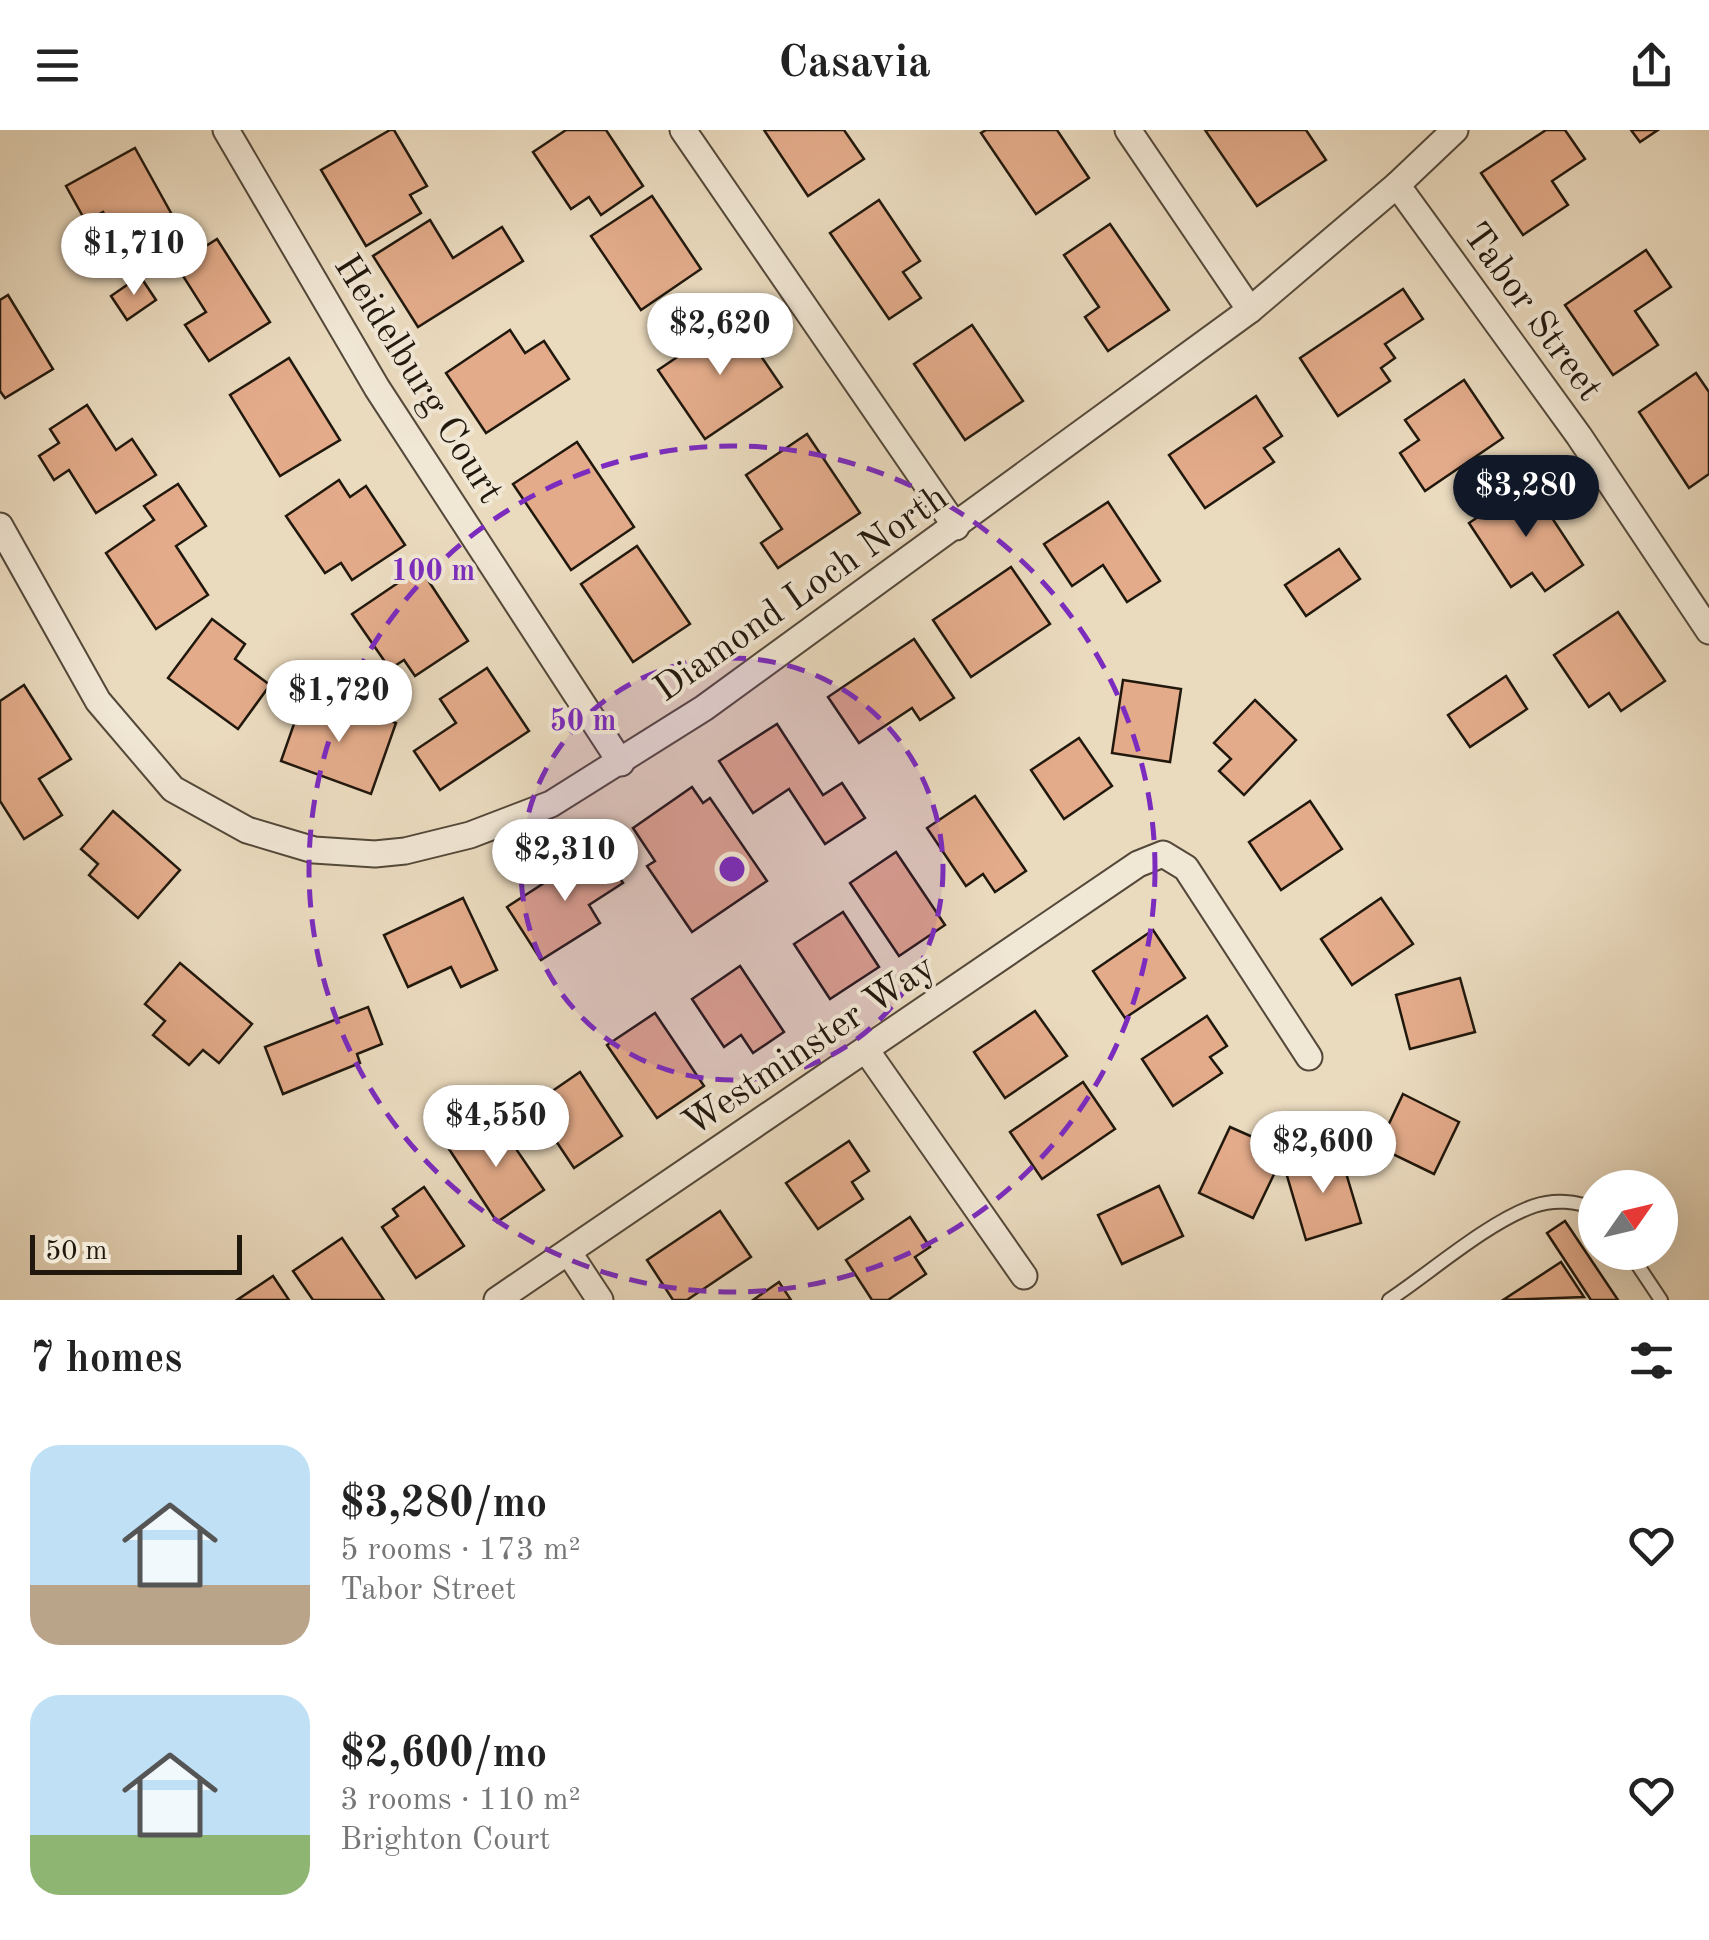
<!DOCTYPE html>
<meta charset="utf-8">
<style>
:root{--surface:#fff;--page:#f6f6f6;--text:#222;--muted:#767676;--accent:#111827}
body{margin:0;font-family:"Old Standard TT",serif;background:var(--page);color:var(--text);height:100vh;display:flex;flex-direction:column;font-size:38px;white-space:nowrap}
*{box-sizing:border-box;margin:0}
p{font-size:32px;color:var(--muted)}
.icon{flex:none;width:55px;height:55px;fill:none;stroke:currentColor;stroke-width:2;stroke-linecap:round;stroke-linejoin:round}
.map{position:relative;height:1170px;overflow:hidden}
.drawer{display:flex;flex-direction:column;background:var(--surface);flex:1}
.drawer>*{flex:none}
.needle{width:65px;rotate:56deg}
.fabs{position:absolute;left:1578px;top:1040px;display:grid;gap:20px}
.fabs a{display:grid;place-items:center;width:100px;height:100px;border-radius:50%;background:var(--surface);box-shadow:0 10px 40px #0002;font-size:50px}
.scale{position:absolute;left:30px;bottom:25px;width:212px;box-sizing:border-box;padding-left:10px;border:5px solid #21180d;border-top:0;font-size:28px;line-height:35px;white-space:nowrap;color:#21180d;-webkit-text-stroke:8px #f1e7d5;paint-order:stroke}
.price{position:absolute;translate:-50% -85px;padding:0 22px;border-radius:35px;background:#fff;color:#222;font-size:32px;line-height:65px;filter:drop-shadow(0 2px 5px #0008)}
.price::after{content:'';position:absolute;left:50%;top:60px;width:30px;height:22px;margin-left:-15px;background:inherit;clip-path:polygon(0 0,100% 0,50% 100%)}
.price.on{background:var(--accent);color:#fff}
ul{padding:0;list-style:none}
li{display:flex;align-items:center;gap:30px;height:250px;padding:0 30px}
li span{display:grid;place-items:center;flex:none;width:280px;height:200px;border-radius:30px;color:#555}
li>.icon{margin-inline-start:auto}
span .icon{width:120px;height:120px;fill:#fffc;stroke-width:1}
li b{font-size:42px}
h2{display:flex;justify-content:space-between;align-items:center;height:120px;padding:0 30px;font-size:42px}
header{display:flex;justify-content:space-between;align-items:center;height:130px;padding:0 30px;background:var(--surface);font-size:45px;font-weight:800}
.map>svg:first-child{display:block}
.building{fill:#e3ab8a;stroke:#21180d;stroke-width:2.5}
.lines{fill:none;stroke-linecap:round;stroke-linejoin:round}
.lane-casing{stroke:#534839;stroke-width:16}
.street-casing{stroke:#534839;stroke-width:29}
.lane{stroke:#f1e7d5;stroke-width:12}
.street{stroke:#f1e7d5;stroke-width:25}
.ring{fill:none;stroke:#7b2cbf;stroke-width:5;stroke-dasharray:18 12}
.labels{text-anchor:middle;stroke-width:8;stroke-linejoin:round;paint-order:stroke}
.street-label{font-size:38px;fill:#21180d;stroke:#f1e7d5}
.centre{fill:#7b2cbf;stroke:#f1e7d5;stroke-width:5}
.ring-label{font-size:30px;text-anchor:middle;font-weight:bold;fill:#7b2cbf;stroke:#f1e7d5;stroke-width:8;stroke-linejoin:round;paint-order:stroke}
</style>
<header><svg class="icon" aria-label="menu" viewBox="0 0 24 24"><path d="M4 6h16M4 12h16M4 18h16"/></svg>Casavia<svg class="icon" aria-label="share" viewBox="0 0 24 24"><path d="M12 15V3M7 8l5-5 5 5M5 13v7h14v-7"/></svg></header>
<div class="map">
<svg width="1709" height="1170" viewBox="0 0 1709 1170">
<rect width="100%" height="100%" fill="#eadabe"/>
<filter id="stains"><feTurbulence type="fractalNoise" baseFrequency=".002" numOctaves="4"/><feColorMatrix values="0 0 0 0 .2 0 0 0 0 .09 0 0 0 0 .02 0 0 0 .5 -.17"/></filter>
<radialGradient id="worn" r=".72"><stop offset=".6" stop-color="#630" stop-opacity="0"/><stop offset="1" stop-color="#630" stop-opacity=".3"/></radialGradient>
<!-- building -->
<g class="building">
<path d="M390 0H394L427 56 410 65 421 83 366 116 321 40Z"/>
<path d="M566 0H606L643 56 601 85 589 67 571 79 533 22Z"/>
<path d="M764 0H844L864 29 808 66Z"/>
<path d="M986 0H1057L1089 48 1036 84 981 3Z"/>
<path d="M1205 0H1306L1326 30 1257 76Z"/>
<path d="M1546 0H1565L1585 29 1552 51 1568 75 1523 105 1481 43Z"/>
<path d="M1631 0H1658L1640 12Z"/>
<path d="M135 18 176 92 108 129 98 111 114 102 103 82 86 92 66 56Z"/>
<path d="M652 66 701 139 641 180 591 106Z"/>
<path d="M879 70 920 131 903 142 921 168 889 189 830 103Z"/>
<path d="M430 90 453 128 502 97 523 131 418 197 373 126Z"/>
<path d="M1110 94 1169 180 1108 221 1085 187 1099 177 1064 125Z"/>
<path d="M217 109 270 192 209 231 185 195 206 182 176 135Z"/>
<path d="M1646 120 1671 157 1635 181 1658 215 1613 245 1565 175Z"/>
<path d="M140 146 156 170 127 190 111 166Z"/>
<path d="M1403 159 1423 189 1385 214 1395 228 1381 238 1390 251 1338 286 1300 228Z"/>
<path d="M8 165 53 239 5 268 0 261V170Z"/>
<path d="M735 188 782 257 705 309 658 240Z"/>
<path d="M972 195 1023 271 965 310 914 234Z"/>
<path d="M510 200 525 223 544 211 569 249 486 303 446 243Z"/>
<path d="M289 228 340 310 280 346 230 265Z"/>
<path d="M1696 243 1709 262V344L1689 358 1639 282Z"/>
<path d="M1464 250 1503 308 1425 361 1400 323 1419 310 1405 290Z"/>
<path d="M1256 266 1282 306 1264 318 1274 332 1205 378 1169 325Z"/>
<path d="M87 275 116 320 132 309 156 345 96 383 69 340 54 350 39 326 59 313 50 299Z"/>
<path d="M807 304 860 383 778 438 761 413 782 399 746 345Z"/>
<path d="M577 312 634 397 571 440 513 354Z"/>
<path d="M339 350 350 367 366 356 405 415 352 450 341 433 325 443 286 386Z"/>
<path d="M1529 353 1583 435 1545 461 1532 443 1511 457 1469 393Z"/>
<path d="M178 354 206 396 176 416 208 465 156 499 106 423 154 390 144 376Z"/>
<path d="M1108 372 1160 451 1127 472 1103 435 1072 456 1044 414Z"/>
<path d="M637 416 690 494 633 532 581 454Z"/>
<path d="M1339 419 1360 449 1306 486 1285 455Z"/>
<path d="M1011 437 1050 494 971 547 933 490Z"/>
<path d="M420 438 468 511 415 546 404 530 390 539 352 484Z"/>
<path d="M1618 482 1665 551 1621 581 1609 563 1589 577 1554 525Z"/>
<path d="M212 489 245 514 235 529 270 555 238 599 168 548Z"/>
<path d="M914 509 954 568 920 590 912 578 859 613 828 567Z"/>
<path d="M487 538 529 601 440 660 414 621 456 593 440 569Z"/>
<path d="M1506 546 1527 579 1470 617 1448 585Z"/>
<path d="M1123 550 1181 559 1170 632 1112 623Z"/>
<path d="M24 555 71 629 39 649 62 685 24 709 0 671V571Z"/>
<path d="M1255 570 1296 610 1244 665 1219 641 1231 629 1214 613Z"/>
<path d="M302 571 344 586 348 576 396 593 371 664 281 631Z"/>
<path d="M777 594 823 665 842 653 865 688 825 714 789 659 753 683 719 631Z"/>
<path d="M1079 608 1112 656 1064 689 1031 640Z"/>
<path d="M692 657 703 673 710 668 767 751 692 802 647 736 655 731 633 698Z"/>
<path d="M975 666 1026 741 995 762 983 744 966 756 927 698Z"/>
<path d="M1310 671 1342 719 1281 760 1249 712Z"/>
<path d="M113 681 180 740 138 788 89 745 98 734 81 719Z"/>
<path d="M600 717 623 753 589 775 600 793 541 830 507 777Z"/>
<path d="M896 722 945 795 899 826 850 753Z"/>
<path d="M463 768 497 840 461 857 451 837 408 857 384 805Z"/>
<path d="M1381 768 1413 814 1352 855 1321 809Z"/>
<path d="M843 782 879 837 830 869 794 814Z"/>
<path d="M1153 800 1185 848 1125 888 1093 841Z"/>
<path d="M180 833 252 894 219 933 203 920 189 935 153 905 165 891 145 874Z"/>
<path d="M740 836 784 902 753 923 741 905 724 917 692 869Z"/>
<path d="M1460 848 1475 902 1410 919 1396 865Z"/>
<path d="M368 877 382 914 357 924 360 933 283 964 265 917Z"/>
<path d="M1035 881 1067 926 1005 968 974 922Z"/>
<path d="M655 883 704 956 657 988 607 915Z"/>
<path d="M1207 886 1227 916 1210 927 1222 943 1173 976 1142 929Z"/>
<path d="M580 942 622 1006 574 1038 532 975Z"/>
<path d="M1083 952 1115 999 1042 1049 1010 1002Z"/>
<path d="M1403 964 1459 992 1434 1044 1378 1017Z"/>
<path d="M495 988 544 1060 497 1092 449 1019Z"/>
<path d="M1230 997 1264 1012 1256 1029 1277 1038 1253 1088 1199 1063Z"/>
<path d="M849 1011 869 1041 852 1052 863 1069 818 1099 786 1053Z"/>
<path d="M1340 1023 1361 1093 1306 1110 1285 1039Z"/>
<path d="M1159 1056 1183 1106 1122 1134 1098 1085Z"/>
<path d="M424 1057 464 1116 416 1148 382 1097 398 1086 393 1079Z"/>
<path d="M720 1081 751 1127 687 1170H673L647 1130Z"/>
<path d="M910 1087 930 1117 915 1127 926 1144 888 1170H872L846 1130Z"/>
<path d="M1565 1091 1618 1170H1591L1547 1103Z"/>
<path d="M342 1108 384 1170H313L293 1141Z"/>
<path d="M1561 1132 1584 1167 1503 1170Z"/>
<path d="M273 1146 289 1170H237Z"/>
<path d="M779 1152 791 1170H753Z"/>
</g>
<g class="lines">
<defs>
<g id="lane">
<path d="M1629 1122 1661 1170"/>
<path d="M1389 1170C1431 1142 1488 1092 1534 1076 1554 1069 1577 1071 1595 1079"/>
</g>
<g id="street">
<path d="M226 0 377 258 621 633"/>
<path d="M683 0 956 397"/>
<path d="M1128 0 1250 180"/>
<path d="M1397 55 1579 306 1709 501"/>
<path d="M0 396 98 571 173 659 247 700 314 720 375 724 405 721 470 705 551 674 704 578 1250 180 1397 55 1455 0"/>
<path d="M866 920 1024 1146"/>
<path d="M569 1123 600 1170"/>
<path d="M497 1170 1138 734 1163 724 1186 738 1309 927"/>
</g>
</defs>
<!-- lane casing -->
<use href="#lane" class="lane-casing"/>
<!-- street casing -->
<use href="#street" class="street-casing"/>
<!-- lane -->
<use href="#lane" class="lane"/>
<!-- street -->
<use href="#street" class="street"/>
</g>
<!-- distance rings -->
<circle cx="732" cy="739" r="211" fill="#7b2cbf" fill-opacity=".12"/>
<g class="ring">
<circle cx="732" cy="739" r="211"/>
<circle cx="732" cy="739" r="423"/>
</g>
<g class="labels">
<!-- street labels -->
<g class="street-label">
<text transform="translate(1534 181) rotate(54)" y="13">Tabor Street</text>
<text transform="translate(420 248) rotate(58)" y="13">Heidelburg Court</text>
<text transform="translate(800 462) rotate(-35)" y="13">Diamond Loch North</text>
<text transform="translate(808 914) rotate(-34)" y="13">Westminster Way</text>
</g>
</g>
<circle cx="732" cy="739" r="15" class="centre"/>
<g class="ring-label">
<text x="433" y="450">100 m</text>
<text x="583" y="600">50 m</text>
</g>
<rect width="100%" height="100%" filter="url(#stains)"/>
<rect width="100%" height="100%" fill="url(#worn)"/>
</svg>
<div class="fabs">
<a><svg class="needle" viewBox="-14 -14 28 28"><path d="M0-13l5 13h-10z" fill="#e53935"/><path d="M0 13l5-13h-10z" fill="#767676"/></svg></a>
</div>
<div class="scale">50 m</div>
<b class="price" style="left:134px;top:168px">$1,710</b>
<b class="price" style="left:720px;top:248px">$2,620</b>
<b class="price on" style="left:1526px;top:410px">$3,280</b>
<b class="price" style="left:339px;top:615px">$1,720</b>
<b class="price" style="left:565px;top:774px">$2,310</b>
<b class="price" style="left:496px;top:1040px">$4,550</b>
<b class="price" style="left:1323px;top:1066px">$2,600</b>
</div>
<section class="drawer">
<h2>7 homes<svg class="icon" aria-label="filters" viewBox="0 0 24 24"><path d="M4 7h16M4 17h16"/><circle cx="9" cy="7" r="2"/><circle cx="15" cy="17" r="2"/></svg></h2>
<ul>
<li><span style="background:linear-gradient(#bfe0f5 70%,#b9a48a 0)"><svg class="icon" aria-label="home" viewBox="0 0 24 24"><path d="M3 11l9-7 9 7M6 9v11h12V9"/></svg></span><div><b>$3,280/mo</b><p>5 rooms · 173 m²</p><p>Tabor Street</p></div><svg class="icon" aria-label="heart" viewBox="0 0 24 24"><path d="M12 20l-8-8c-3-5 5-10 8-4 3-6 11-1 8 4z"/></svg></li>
<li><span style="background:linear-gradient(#bfe0f5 70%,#8fb573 0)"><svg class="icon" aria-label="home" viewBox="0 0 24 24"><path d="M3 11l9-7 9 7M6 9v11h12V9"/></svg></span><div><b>$2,600/mo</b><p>3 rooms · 110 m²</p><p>Brighton Court</p></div><svg class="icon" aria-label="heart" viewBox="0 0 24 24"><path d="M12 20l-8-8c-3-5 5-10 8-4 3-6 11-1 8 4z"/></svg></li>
</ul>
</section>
